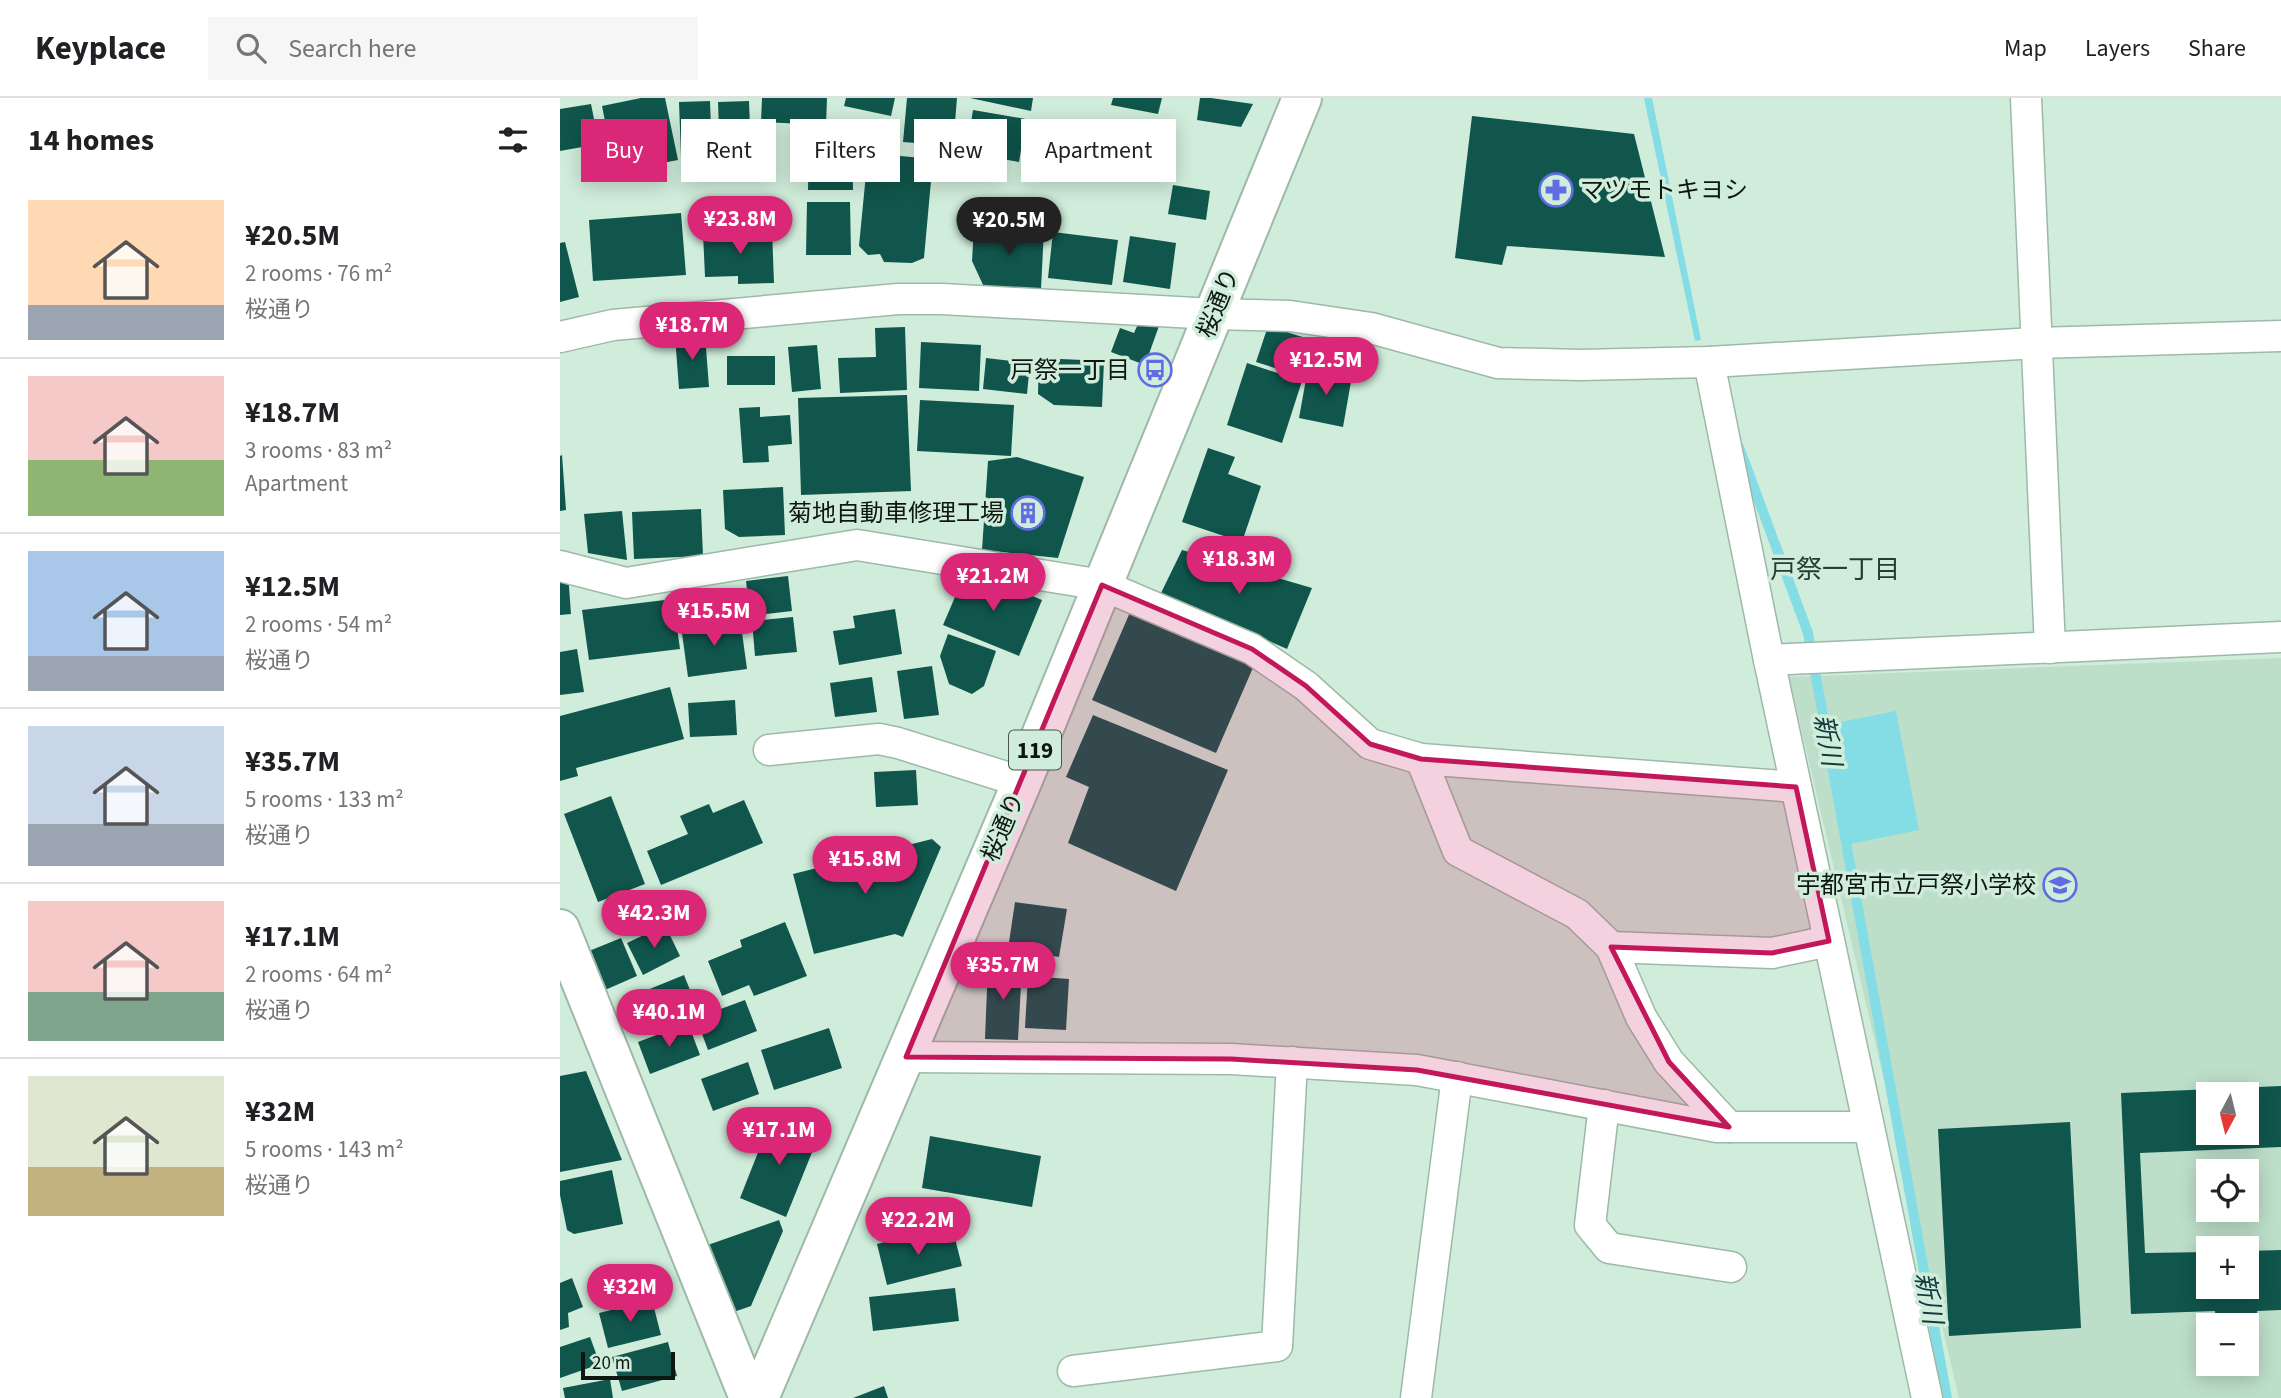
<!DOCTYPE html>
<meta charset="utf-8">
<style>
:root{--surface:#fff;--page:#f6f6f6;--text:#202124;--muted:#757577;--line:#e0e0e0;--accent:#db2777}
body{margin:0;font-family:"Source Sans 3","Noto Sans JP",sans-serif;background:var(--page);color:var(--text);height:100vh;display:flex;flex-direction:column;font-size:26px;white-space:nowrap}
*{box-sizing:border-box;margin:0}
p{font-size:23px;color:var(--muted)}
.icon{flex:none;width:38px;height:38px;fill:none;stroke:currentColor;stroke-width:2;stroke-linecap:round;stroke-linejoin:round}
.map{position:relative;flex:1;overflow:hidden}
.panel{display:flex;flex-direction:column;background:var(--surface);width:560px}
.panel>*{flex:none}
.banner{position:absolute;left:21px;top:21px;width:665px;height:63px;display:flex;gap:14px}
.needle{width:46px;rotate:187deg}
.tools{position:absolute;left:1636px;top:984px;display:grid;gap:14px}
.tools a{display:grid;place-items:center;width:63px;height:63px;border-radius:0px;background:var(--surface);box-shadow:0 4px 18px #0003;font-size:35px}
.scale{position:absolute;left:21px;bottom:18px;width:94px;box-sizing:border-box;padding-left:7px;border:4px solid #0d1611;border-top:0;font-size:19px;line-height:24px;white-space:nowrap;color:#0d1611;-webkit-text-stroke:5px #d0ecda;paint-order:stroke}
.price{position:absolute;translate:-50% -60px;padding:0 16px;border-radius:24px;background:var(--accent);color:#fff;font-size:23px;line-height:46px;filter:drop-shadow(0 2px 4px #0008)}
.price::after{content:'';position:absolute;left:50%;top:42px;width:21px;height:16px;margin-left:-10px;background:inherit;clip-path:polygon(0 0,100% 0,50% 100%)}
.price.selected{background:#222;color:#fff}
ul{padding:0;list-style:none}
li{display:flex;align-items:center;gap:21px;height:175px;padding:0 28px}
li+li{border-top:2px solid var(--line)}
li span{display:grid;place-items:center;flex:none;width:196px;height:140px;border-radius:0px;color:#555}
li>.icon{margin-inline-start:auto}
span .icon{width:84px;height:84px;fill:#fffc;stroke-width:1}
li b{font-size:30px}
h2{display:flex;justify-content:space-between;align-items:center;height:84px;padding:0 28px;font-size:30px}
.pill{padding:0 24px;border-radius:0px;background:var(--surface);box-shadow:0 4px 18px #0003;font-size:24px;line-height:63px}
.pill.selected{background:var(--accent);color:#fff}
header{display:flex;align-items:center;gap:42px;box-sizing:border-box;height:98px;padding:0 35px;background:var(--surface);border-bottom:2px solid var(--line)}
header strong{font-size:33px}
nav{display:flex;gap:38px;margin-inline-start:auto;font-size:24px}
.search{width:490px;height:63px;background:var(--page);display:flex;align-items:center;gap:18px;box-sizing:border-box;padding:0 24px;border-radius:0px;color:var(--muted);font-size:26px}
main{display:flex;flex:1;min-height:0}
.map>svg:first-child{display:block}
.built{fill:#bddfc9;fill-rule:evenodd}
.water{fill:#84dce5}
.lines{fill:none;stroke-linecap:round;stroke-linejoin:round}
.stream{stroke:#84dce5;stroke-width:10}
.building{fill:#10564c;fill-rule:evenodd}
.street-casing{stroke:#9eb9a8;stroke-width:33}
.secondary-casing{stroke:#9eb9a8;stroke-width:42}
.highway-casing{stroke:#9eb9a8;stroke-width:42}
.street{stroke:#fff;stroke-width:30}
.secondary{stroke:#fff;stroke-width:38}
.highway{stroke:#fff;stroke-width:38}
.marked{fill:#c2185b;fill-opacity:0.2;stroke:#c2185b;stroke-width:5;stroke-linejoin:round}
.labels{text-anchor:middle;stroke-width:7;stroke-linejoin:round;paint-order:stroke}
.shield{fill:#d0ecda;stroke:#48564d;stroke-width:2}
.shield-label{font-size:23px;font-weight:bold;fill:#0d1611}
.poi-label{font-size:24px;fill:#0d1611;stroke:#d0ecda;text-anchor:end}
.street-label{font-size:24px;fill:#0d1611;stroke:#d0ecda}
.neighbourhood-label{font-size:26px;fill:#263c2f;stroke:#d0ecda}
.water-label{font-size:26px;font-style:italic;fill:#0e393d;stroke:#d0ecda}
</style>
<header>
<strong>Keyplace</strong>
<div class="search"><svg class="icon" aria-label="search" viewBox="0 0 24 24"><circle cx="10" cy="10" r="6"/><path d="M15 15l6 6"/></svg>Search here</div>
<nav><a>Map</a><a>Layers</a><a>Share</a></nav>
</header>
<main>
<section class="panel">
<h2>14 homes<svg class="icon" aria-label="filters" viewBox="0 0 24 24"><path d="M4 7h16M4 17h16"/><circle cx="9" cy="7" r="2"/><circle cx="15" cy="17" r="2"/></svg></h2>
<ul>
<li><span style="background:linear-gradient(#ffd9b3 75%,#9aa5b1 0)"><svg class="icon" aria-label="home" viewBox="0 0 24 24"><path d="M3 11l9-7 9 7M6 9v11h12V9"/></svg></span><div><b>¥20.5M</b><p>2 rooms · 76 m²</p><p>桜通り</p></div></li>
<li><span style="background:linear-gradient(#f6c9c9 60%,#8fb573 0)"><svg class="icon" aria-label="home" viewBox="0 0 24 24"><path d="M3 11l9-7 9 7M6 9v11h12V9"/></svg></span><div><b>¥18.7M</b><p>3 rooms · 83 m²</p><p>Apartment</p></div></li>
<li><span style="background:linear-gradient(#a9c7e8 75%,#9aa5b1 0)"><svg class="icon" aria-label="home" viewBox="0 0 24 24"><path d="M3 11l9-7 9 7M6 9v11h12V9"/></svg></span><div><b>¥12.5M</b><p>2 rooms · 54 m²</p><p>桜通り</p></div></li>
<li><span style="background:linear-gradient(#c9d6e8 70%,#9aa5b1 0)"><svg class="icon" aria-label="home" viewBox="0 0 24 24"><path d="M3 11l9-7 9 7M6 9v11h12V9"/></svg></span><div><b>¥35.7M</b><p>5 rooms · 133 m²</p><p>桜通り</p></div></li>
<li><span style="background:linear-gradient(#f6c9c9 65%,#7fa58c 0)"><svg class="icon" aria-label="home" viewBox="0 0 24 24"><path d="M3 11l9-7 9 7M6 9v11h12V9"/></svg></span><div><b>¥17.1M</b><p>2 rooms · 64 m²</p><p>桜通り</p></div></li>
<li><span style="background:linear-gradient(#dfe7d0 65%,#c2b280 0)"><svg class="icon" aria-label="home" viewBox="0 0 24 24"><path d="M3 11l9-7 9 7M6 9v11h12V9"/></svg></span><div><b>¥32M</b><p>5 rooms · 143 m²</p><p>桜通り</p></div></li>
</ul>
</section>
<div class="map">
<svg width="1721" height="1300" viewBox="0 0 1721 1300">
<rect width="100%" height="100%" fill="#d0ecda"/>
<!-- built -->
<path class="built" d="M1721 560V1300H1399L1229 579ZM1648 996H1687V1034H1648ZM1648 1073H1687V1111H1648ZM1648 1150H1687V1188H1648ZM1648 1227H1687V1265H1648Z"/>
<!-- water -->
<g class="water">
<path d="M1084 0H1092L1141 242 1135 243Z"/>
<path d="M1336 613 1359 732 1290 746 1266 627Z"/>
</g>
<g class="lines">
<!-- stream -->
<path class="stream" d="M1179 349 1248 535 1387 1300"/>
</g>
<!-- building -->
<g class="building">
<path d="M81 0H105L118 62 55 74 42 8Z"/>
<path d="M202 0H267L266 27 201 24Z"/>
<path d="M286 0H335L331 18 284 8Z"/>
<path d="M347 0H397L393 48 343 44Z"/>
<path d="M410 0H473L471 13Z"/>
<path d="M553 0H602L598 16 551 7Z"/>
<path d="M640 0H651L693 6 681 29 637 22Z"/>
<path d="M150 3 152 58 121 59 119 4Z"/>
<path d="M189 3 191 58 160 59 158 4Z"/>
<path d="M31 6 39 46 0 53V11Z"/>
<path d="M413 12 466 21 459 64 406 55Z"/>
<path d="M912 18 1074 36 1105 159 947 148 942 167 895 160Z"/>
<path d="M249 38H292L293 92H248Z"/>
<path d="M308 55 373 61 364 160 352 165 324 164 320 156 308 157 299 148Z"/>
<path d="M613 87 650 93 646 122 608 116Z"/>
<path d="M247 104H290L291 157H246Z"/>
<path d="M121 115 126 177 33 183 29 122Z"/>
<path d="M414 128 484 131 481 191 424 189 412 163Z"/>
<path d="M212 132 214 185 178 186V178L145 179 143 135Z"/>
<path d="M493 134 558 142 552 187 488 180Z"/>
<path d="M570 138 616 145 610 191 563 184Z"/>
<path d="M5 144 19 199 0 204V145Z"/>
<path d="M578 226 599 228 585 267 551 254 560 230 574 235Z"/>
<path d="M708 228 752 242 740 278 696 264Z"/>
<path d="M345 229 347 292 280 295 278 260 316 259 315 230Z"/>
<path d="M145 237 149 289 119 291 115 238Z"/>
<path d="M361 244 421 247 419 293 359 290Z"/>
<path d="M257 247 261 291 232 294 228 249Z"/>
<rect x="167" y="258" width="48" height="29"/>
<path d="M426 260 470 265 467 296 423 291Z"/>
<path d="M479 260 544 263 542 309 494 307 478 296Z"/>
<path d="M687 265 742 283 722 345 667 327Z"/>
<path d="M748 270 792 278 783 329 739 320Z"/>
<path d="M347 297 351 393 241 397 238 300Z"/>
<path d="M360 302 454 307 451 358 357 353Z"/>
<path d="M200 309V319L230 317 232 346 208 348 209 364 183 365 179 310Z"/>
<path d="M648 350 675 359 668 376 701 388 682 444 622 424Z"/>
<path d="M2 357 6 412 0 413V358Z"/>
<path d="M457 359 524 379 498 460 422 452 428 363Z"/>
<path d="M223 389 225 437 179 439 165 431 163 392Z"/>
<path d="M141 411 143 458 74 461 72 414Z"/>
<path d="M62 413 67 462 28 455 24 416Z"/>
<path d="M622 452 752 490 727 551 601 495Z"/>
<path d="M407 471 482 502 459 558 383 527Z"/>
<path d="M0 475H8L11 516 0 517Z"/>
<path d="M228 478 232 513 190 518 186 483Z"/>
<path d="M113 501 120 551 29 562 22 512Z"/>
<path d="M335 511 342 556 279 567 273 533 295 530 293 518Z"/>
<path d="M571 512 695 565 656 655 532 602Z"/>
<path d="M233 519 237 554 195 558 192 523Z"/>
<path d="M180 520 187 571 128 579 121 528Z"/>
<path d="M388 536 436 553 424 588 412 596 389 586 380 558Z"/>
<path d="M17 551 24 594 0 597V554Z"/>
<path d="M372 568 379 617 344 621 337 573Z"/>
<path d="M312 579 317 614 275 619 270 585Z"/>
<path d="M110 589 124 641 16 670 18 678 0 683V618Z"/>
<path d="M175 602 177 637 130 639 128 605Z"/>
<path d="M533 617 668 672 616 793 508 745 529 689 506 679Z"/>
<path d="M356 672 358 707 316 709 314 674Z"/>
<path d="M51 698 85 786 38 804 4 716Z"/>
<path d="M184 702 203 745 101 787 87 753 128 736 120 718 149 706 153 715Z"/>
<path d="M372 741 381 749 343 839 335 836 254 856 233 776Z"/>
<path d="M455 804 507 811 499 859 448 851Z"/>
<path d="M225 824 247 878 194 898 189 887 162 898 148 863 182 849 180 842Z"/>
<path d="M105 827 120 858 83 877 67 845Z"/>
<path d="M61 840 77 878 45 892 29 853Z"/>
<path d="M428 866 462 868 458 942 425 941Z"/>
<path d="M124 877 138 912 85 935 70 899Z"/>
<path d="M468 878 509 881 506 932 465 930Z"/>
<path d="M185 902 197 933 148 952 136 920Z"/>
<path d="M128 925 140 957 90 976 78 944Z"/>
<path d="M269 930 282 970 214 992 201 952Z"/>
<path d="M188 964 199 996 153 1013 141 981Z"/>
<path d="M26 973 62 1062 0 1074V978Z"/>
<path d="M1721 988V1049L1580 1055 1585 1155 1648 1154V1188H1687V1153L1721 1152V1212L1697 1213 1698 1251H1687V1227H1656L1655 1213 1571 1216 1561 995ZM1648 996H1687V1034H1648Z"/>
<path d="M212 1019 259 1037 226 1119 180 1100Z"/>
<path d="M1510 1024 1521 1230 1389 1238 1378 1031Z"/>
<path d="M370 1038 481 1058 472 1109 362 1090Z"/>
<path d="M52 1072 63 1126 14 1136 7 1132 0 1097V1083Z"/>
<path d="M219 1122 223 1133 191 1208 168 1216 145 1148Z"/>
<path d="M393 1133 402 1168 327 1187 317 1146 345 1139 346 1145Z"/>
<path d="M12 1180 23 1209 8 1215 9 1229 0 1232V1185Z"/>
<path d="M395 1190 399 1223 313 1233 309 1199Z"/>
<path d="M92 1202 101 1237 48 1250 39 1215Z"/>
<path d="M30 1239 40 1266 0 1280V1249Z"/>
<path d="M108 1244 117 1278 62 1293 52 1259Z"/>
<path d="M50 1281 53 1300H5L3 1290Z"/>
<path d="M324 1288 328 1300H293Z"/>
</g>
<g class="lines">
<defs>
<g id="street">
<path d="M1466 0 1490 550"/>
<path d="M0 239 53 227 338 201H382L653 216 730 218 811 230 938 265 1021 267 1149 264 1476 245 1721 238"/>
<path d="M1149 264 1209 562 1367 1300"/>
<path d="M0 468 66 485 297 447 542 487 692 551 746 588 810 646 861 661 898 753 1017 816 1051 849 1081 919 1109 964 1169 1029"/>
<path d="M1209 562 1721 539"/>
<path d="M209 652 319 641 338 645 462 684"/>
<path d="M861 661 1236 689"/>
<path d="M1051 849 1212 855 1269 843"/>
<path d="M346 959 671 961 857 972 1157 1029H1308"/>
<path d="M1044 1007 1030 1127 1049 1150 1171 1169"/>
<path d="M513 1273 717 1248 732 964"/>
<path d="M856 1300 897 979"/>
</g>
<path id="secondary" d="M0 831 189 1300"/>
<path id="highway" d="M199 1300 462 684 742 0"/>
</defs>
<!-- street casing -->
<use href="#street" class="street-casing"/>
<!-- secondary casing -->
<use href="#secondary" class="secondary-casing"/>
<!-- highway casing -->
<use href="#highway" class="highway-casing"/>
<!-- street -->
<use href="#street" class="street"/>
<!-- secondary -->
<use href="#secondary" class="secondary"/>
<!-- highway -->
<use href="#highway" class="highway"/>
</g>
<!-- marked area -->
<path class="marked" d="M542 487 692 551 746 588 810 646 861 661 1236 689 1269 843 1212 855 1051 849 1109 964 1169 1029 857 972 671 961 346 959Z"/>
<!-- icons -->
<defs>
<symbol id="pharmacy-ring" viewBox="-11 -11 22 22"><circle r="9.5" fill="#d0ecda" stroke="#5f6ce3" stroke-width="1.5"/><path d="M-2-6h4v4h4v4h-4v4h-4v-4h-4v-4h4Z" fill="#5f6ce3"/></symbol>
<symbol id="bus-ring" viewBox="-11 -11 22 22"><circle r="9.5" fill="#d0ecda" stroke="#5f6ce3" stroke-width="1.5"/><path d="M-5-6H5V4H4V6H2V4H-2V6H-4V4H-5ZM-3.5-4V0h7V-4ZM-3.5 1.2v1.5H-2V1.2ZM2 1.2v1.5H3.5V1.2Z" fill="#5f6ce3"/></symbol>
<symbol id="building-ring" viewBox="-11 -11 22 22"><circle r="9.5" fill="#d0ecda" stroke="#5f6ce3" stroke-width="1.5"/><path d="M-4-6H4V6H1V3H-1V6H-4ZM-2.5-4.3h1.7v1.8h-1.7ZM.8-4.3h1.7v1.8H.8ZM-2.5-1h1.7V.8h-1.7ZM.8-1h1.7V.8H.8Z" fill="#5f6ce3"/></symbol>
<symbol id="school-ring" viewBox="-11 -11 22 22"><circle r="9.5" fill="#d0ecda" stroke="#5f6ce3" stroke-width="1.5"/><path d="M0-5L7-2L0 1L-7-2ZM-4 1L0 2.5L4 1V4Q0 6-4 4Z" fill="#5f6ce3"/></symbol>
</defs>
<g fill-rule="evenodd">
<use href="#pharmacy-ring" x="977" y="73" width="38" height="38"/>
<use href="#bus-ring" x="576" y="253" width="38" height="38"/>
<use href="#building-ring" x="449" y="396" width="38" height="38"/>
<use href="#school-ring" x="1481" y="768" width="38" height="38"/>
</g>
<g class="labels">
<!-- shield labels -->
<rect class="shield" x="449" y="632.5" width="52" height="39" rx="5"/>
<g class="shield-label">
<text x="475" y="660">119</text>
</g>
<!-- poi labels -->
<g class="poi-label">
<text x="1020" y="100" text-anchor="start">マツモトキヨシ</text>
<text x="570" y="280">戸祭一丁目</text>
<text x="444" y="423">菊地自動車修理工場</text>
<text x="1476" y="795">宇都宮市立戸祭小学校</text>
</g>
<!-- street labels -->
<g class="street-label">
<text transform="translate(658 205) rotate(-68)" y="8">桜通り</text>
<text transform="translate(443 729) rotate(-67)" y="8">桜通り</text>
</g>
<!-- neighbourhood labels -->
<g class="neighbourhood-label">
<text x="1275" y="480">戸祭一丁目</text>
</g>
<!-- water labels -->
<g class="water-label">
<text transform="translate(1268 642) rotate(80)" y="9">新川</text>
<text transform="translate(1369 1200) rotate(80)" y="9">新川</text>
</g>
</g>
</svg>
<div class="tools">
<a><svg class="needle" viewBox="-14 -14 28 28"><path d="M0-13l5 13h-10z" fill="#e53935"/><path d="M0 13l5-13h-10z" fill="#757577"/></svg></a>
<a><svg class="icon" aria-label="locate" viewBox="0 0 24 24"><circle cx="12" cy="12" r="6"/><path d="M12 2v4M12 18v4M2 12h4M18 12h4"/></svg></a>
<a>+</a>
<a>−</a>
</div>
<div class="scale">20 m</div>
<b class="price" style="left:180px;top:158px">¥23.8M</b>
<b class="price selected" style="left:449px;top:159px">¥20.5M</b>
<b class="price" style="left:132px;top:264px">¥18.7M</b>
<b class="price" style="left:766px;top:299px">¥12.5M</b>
<b class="price" style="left:679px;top:498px">¥18.3M</b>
<b class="price" style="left:433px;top:515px">¥21.2M</b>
<b class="price" style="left:154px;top:550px">¥15.5M</b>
<b class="price" style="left:305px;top:798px">¥15.8M</b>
<b class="price" style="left:94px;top:852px">¥42.3M</b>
<b class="price" style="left:443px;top:904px">¥35.7M</b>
<b class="price" style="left:109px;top:951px">¥40.1M</b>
<b class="price" style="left:219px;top:1069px">¥17.1M</b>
<b class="price" style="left:358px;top:1159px">¥22.2M</b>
<b class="price" style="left:70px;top:1226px">¥32M</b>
<div class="banner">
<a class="pill selected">Buy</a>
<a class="pill">Rent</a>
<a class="pill">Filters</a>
<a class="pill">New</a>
<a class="pill">Apartment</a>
</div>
</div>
</main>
